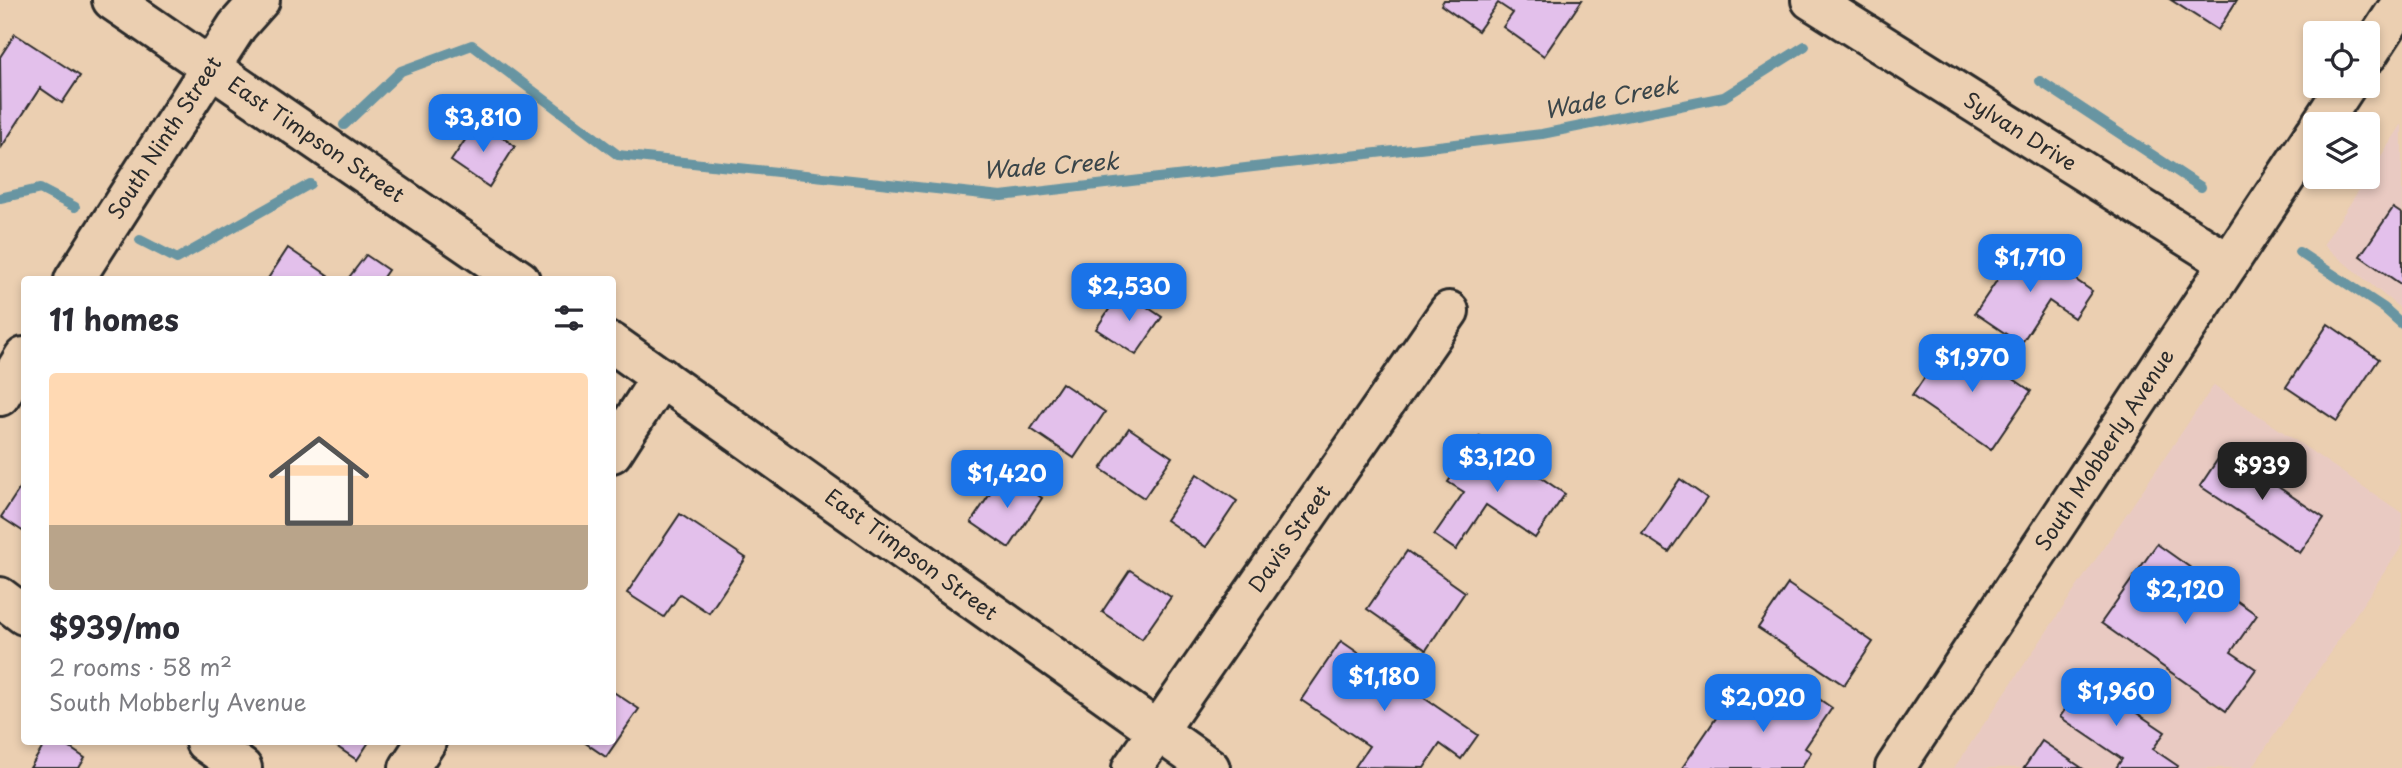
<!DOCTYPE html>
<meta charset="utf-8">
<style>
:root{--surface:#fff;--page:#f7f7f7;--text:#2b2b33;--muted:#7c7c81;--line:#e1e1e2;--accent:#1a73e8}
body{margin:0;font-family:"Playpen Sans",sans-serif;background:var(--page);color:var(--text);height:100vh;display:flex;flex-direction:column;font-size:26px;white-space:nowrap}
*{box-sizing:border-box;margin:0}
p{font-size:23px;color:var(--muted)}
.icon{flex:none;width:38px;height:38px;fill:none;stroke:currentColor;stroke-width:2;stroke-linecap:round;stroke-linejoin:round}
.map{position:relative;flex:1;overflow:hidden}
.side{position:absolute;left:21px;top:276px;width:595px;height:469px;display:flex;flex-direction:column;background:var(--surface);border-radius:7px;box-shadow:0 4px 10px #0003}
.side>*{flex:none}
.fabs{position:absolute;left:2303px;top:21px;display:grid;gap:14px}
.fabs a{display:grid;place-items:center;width:77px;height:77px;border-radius:7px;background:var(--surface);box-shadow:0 4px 10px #0003;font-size:35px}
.price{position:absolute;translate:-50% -60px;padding:0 16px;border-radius:14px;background:var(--accent);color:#fff;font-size:23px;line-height:46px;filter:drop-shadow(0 2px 4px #0008)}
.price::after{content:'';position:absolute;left:50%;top:42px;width:21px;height:16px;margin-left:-10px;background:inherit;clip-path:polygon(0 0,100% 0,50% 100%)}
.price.current{background:#222;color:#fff}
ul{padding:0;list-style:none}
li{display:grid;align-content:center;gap:14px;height:371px;padding:0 28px}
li+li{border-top:2px solid var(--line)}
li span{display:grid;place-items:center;height:217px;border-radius:7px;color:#555}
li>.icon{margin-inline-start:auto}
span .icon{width:126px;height:126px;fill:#fffc;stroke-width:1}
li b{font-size:30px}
h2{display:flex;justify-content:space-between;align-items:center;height:84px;padding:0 28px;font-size:30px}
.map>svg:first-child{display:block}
.built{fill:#e9cac2}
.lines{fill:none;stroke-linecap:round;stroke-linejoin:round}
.stream{stroke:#6895a2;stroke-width:10}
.building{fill:#e3c0eb;stroke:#2b2b2b;stroke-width:2}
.street-casing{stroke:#2b2b2b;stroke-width:44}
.secondary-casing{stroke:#2b2b2b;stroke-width:44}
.street{stroke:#ebcfb1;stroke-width:38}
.secondary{stroke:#ebcfb1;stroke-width:38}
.labels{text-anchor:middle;stroke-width:6;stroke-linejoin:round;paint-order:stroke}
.street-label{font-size:21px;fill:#2b2b2b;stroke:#ebcfb1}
.water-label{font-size:23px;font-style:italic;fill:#3a4549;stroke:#ebcfb1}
</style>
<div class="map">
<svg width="2402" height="768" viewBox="0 0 2402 768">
<rect width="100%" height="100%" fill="#ebcfb1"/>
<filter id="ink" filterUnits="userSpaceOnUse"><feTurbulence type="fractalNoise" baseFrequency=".0143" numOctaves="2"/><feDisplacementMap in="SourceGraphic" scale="14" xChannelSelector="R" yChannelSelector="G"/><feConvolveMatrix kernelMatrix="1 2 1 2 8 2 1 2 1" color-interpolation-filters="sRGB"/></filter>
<g filter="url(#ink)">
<!-- built -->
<g class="built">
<path d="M2402 124V310L2323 245Z"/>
<path d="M2214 385 2402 513V546L2252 768H1954Z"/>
</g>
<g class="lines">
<!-- stream -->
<g class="stream">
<path d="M2040 81 2201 187"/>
<path d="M344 125 401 71 472 45 618 155 1001 196 1542 134 1724 97 1805 46"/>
<path d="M0 198 40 189 75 207"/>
<path d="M140 240 177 259 310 184"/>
<path d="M2299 252 2384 308 2402 324"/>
</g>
</g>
<!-- building -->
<g class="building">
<path d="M1444 0H1582L1544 56 1503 27 1513 13 1498 3 1478 31 1441 5Z"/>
<path d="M2171 0H2237L2218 30Z"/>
<path d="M15 34 80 76 62 103 40 88 1 148 0 57Z"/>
<path d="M478 121 515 146 489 187 451 161Z"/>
<path d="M2393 208 2402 214V285L2360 256Z"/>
<path d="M2022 243 2092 291 2074 318 2049 301 2021 344 1975 313Z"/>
<path d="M288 248 335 280H267Z"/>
<path d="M366 255 388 270 381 280H347Z"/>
<path d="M1122 290 1162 317 1136 355 1096 329Z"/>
<path d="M2328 324 2379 359 2337 421 2286 387Z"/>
<path d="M1952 337 2031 391 1991 450 1912 396Z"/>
<path d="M1062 383 1105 412 1074 458 1031 429Z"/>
<path d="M1129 428 1172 457 1144 498 1101 469Z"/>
<path d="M1480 436 1565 494 1535 538 1486 505 1456 550 1434 535 1464 492 1448 482Z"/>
<path d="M2224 450 2324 518 2300 553 2200 486Z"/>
<path d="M1005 472 1042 498 1009 548 971 522Z"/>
<path d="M1197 474 1237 501 1206 547 1166 520Z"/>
<path d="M1680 479 1707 498 1669 552 1642 534Z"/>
<path d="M24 482V532L1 517Z"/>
<path d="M680 514 746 558 709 613 680 594 664 617 627 593Z"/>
<path d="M2157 544 2257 615 2231 652 2256 669 2226 711 2101 623Z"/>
<path d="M1407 551 1465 592 1426 650 1367 609Z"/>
<path d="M1130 570 1171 597 1142 639 1102 612Z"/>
<path d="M1788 584 1873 642 1844 685 1758 628Z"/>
<path d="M1341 641 1478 735 1461 759 1440 744 1424 768 1355 767 1369 746 1301 700Z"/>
<path d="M1789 678 1832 708 1805 748 1811 752 1801 768H1682L1729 699 1761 720Z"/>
<path d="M2086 679 2165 732 2153 749 2178 766 2177 768H2116L2122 759 2060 717Z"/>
<path d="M612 691 639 709 606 757 584 742H612Z"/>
<path d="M2042 741 2082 768H2024Z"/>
<path d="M46 742H61L85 758 79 768H30Z"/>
<path d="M330 742H369L357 760Z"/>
</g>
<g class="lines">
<defs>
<g id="street">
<path d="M112 0 520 280"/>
<path d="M1811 0 2229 263"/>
<path d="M74 280 237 26 260 0"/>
<path d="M612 343 1210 768"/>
<path d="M0 396 24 357"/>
<path d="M612 453 661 377"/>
<path d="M0 597 24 615"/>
<path d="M205 742 242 768"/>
<path d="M409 768 426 742"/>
<path d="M1132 768 1449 311"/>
</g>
<g id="secondary">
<path d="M2368 54 2402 2"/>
<path d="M2321 124 2346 86"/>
<path d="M1895 768 2315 133"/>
</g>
</defs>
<!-- street casing -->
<use href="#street" class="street-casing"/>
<!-- secondary casing -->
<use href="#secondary" class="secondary-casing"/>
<!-- street -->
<use href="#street" class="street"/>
<!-- secondary -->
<use href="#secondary" class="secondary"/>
</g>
</g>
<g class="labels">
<!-- street labels -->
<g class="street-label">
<text transform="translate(2020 132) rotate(32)" y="7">Sylvan Drive</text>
<text transform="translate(165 138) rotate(-57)" y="7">South Ninth Street</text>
<text transform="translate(316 140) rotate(34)" y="7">East Timpson Street</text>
<text transform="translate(2105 450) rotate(-57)" y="7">South Mobberly Avenue</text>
<text transform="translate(1290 539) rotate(-55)" y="7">Davis Street</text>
<text transform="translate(911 555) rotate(36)" y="7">East Timpson Street</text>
</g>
<!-- water labels -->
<g class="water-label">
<text transform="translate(1611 98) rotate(-11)" y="8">Wade Creek</text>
<text transform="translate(1051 166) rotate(-4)" y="8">Wade Creek</text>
</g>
</g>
</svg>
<div class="fabs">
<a><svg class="icon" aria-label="locate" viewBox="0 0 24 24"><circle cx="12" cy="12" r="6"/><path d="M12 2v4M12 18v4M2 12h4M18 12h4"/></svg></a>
<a><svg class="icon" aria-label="layers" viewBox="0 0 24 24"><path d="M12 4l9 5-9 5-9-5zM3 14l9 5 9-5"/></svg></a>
</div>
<b class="price" style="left:483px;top:154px">$3,810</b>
<b class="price" style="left:2030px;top:294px">$1,710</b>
<b class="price" style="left:1129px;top:323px">$2,530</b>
<b class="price" style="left:1972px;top:394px">$1,970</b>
<b class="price" style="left:1497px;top:494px">$3,120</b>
<b class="price current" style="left:2262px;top:502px">$939</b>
<b class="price" style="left:1007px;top:510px">$1,420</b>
<b class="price" style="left:2185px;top:626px">$2,120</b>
<b class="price" style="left:1384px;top:713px">$1,180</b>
<b class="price" style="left:2116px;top:728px">$1,960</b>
<b class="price" style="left:1763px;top:734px">$2,020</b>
<section class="side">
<h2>11 homes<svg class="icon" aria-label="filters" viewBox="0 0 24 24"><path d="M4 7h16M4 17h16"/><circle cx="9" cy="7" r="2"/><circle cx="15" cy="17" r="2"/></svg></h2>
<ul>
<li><span style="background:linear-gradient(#ffd9b3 70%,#b9a48a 0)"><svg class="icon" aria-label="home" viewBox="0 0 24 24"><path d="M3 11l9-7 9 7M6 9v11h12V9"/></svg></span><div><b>$939/mo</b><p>2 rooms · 58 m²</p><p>South Mobberly Avenue</p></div></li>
</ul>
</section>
</div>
